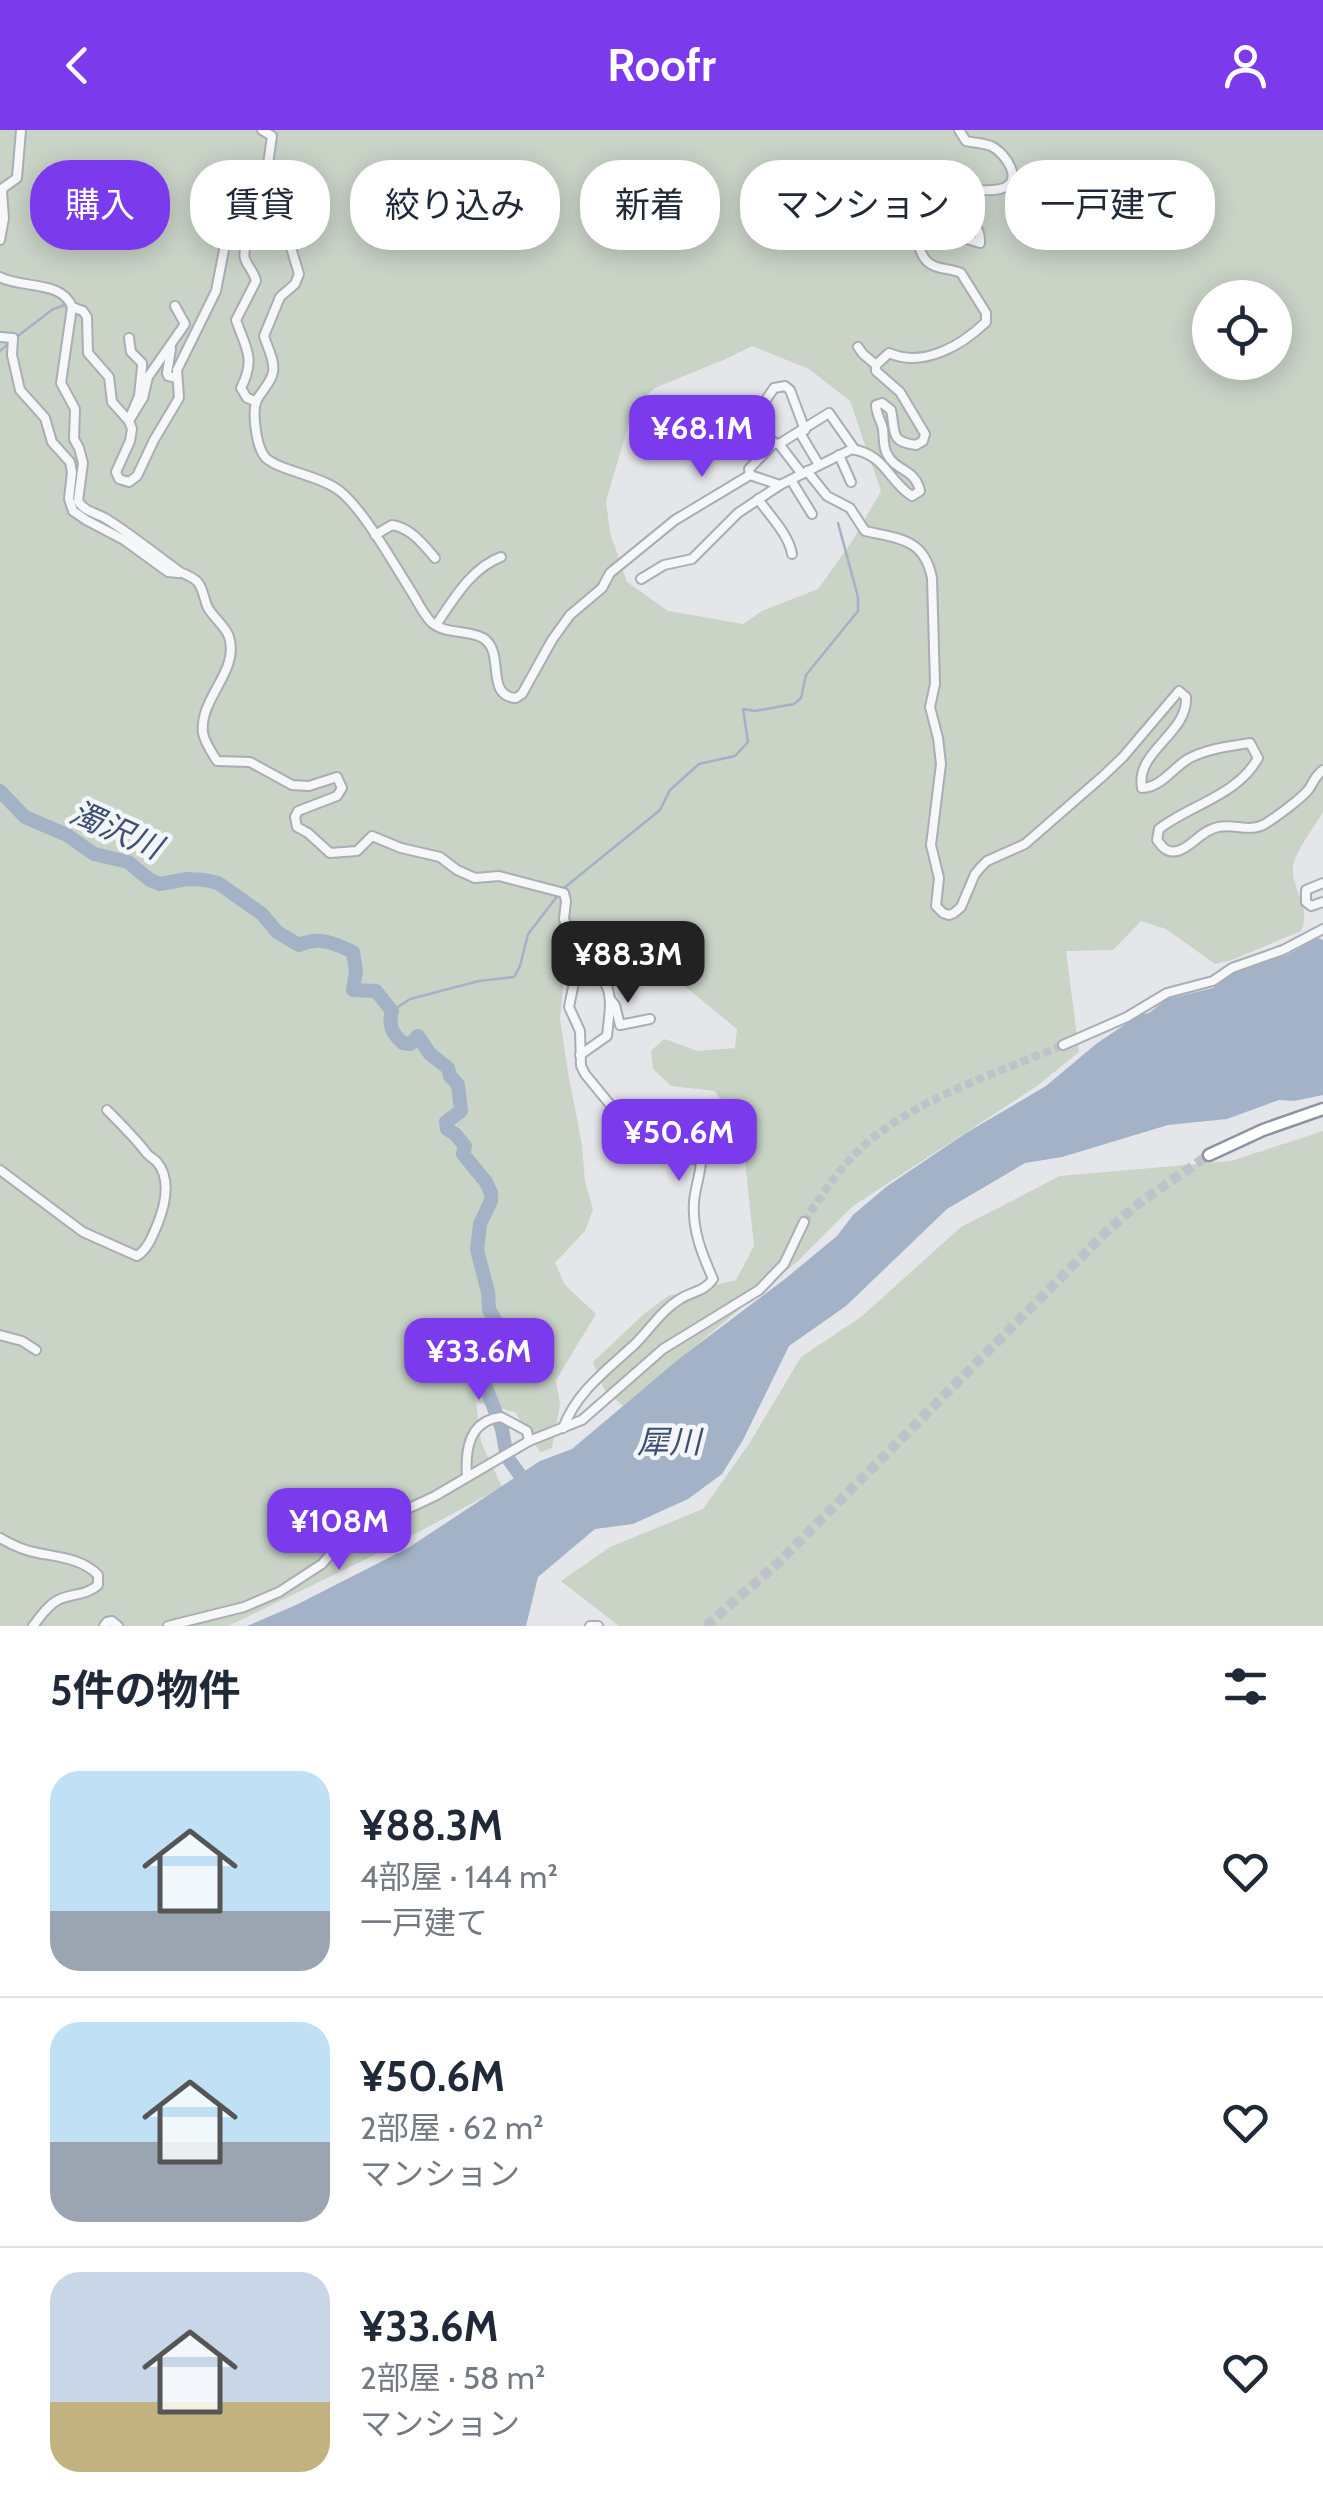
<!DOCTYPE html>
<html lang="ja">
<meta charset="utf-8">
<style>
:root{--surface:#fff;--page:#f2f2f3;--text:#1f2937;--muted:#747a83;--line:#e0e1e3;--accent:#7c3aed}
body{margin:0;font-family:Cabin,"Noto Sans JP",sans-serif;background:var(--page);color:var(--text);height:100vh;display:flex;flex-direction:column;font-size:38px;white-space:nowrap}
*{box-sizing:border-box;margin:0}
p{font-size:32px;color:var(--muted)}
.icon{flex:none;width:55px;height:55px;fill:none;stroke:currentColor;stroke-width:2;stroke-linecap:round;stroke-linejoin:round}
.map{position:relative;height:1496px;overflow:hidden}
.panel{display:flex;flex-direction:column;background:var(--surface);flex:1}
.panel>*{flex:none}
.guide{position:absolute;left:30px;top:30px;width:1265px;height:90px;display:flex;gap:20px}
.tools{position:absolute;left:1192px;top:150px;display:grid;gap:20px}
.tools a{display:grid;place-items:center;width:100px;height:100px;border-radius:50%;background:var(--surface);box-shadow:0 5px 25px #0003;font-size:50px}
.price{position:absolute;translate:-50% -85px;padding:0 22px;border-radius:20px;background:var(--accent);color:#fff;font-size:32px;line-height:65px;filter:drop-shadow(0 2px 5px #0008)}
.price::after{content:'';position:absolute;left:50%;top:60px;width:30px;height:22px;margin-left:-15px;background:inherit;clip-path:polygon(0 0,100% 0,50% 100%)}
.price.active{background:#222;color:#fff}
ul{padding:0;list-style:none}
li{display:flex;align-items:center;gap:30px;height:250px;padding:0 50px}
li+li{border-top:2px solid var(--line)}
li span{display:grid;place-items:center;flex:none;width:280px;height:200px;border-radius:30px;color:#555}
li>.icon{margin-inline-start:auto}
span .icon{width:120px;height:120px;fill:#fffc;stroke-width:1}
li b{font-size:42px}
h2{display:flex;justify-content:space-between;align-items:center;height:120px;padding:0 50px;font-size:42px}
.pill{padding:0 35px;border-radius:40px;background:var(--surface);box-shadow:0 5px 25px #0003;font-size:35px;line-height:90px}
.pill.active{background:var(--accent);color:#fff}
header{display:flex;justify-content:space-between;align-items:center;height:130px;padding:0 50px;background:var(--accent);color:#fff;font-size:45px;font-weight:700}
.map>svg:first-child{display:block}
.green{fill:#c9d3c6;fill-rule:evenodd}
.water{fill:#a3b2c6}
.lines{fill:none;stroke-linecap:round;stroke-linejoin:round}
.stream{stroke:#a3b2c6;stroke-width:2.5}
.river{stroke:#a3b2c6;stroke-width:14}
.minor-tunnel{stroke:#bfc2c8;stroke-width:8;stroke-dasharray:8 4;stroke-linecap:butt}
.highway-tunnel{stroke:#bfc2c8;stroke-width:10;stroke-dasharray:10 5;stroke-linecap:butt}
.minor-casing{stroke:#a9adb4;stroke-width:12}
.highway-casing{stroke:#8d939f;stroke-width:15}
.minor{stroke:#f6f7f9;stroke-width:8}
.highway{stroke:#fff;stroke-width:10}
.labels{text-anchor:middle;stroke-width:9;stroke-linejoin:round;paint-order:stroke}
.water-label{font-size:32px;font-style:italic;fill:#3c5071;stroke:#f4f5f8}
</style>
<header><svg class="icon" aria-label="back" viewBox="0 0 24 24"><path d="M15 5l-7 7 7 7"/></svg>Roofr<svg class="icon" aria-label="person" viewBox="0 0 24 24"><circle cx="12" cy="8" r="4"/><path d="M4 21q1-7 8-7t8 7"/></svg></header>
<div class="map">
<svg width="1323" height="1496" viewBox="0 0 1323 1496">
<rect width="100%" height="100%" fill="#e4e6ea"/>
<!-- green -->
<g class="green">
<path d="M0 0H1323V682C1315 696 1293 724 1293 739 1292 762 1312 775 1301 801L1232 830 1215 834 1166 799 1141 791 1113 820 1066 821 1079 922 1037 956 853 1076 799 1130 623 1276 604 1259 593 1232 645 1183 668 1166 736 1150 754 1116 742 1003 715 961 671 956 653 939 651 921 664 909 698 921 735 918 737 899 671 845H647L620 852 589 822 566 828 560 889 568 942 582 1015 585 1052 593 1079 585 1101 555 1133 565 1155 596 1184 556 1250 560 1275 552 1318 540 1322 515 1282 476 1272 481 1312 502 1357 389 1418 228 1496H0ZM1210 168H1275V232H1210ZM752 216 809 239 850 271 881 361 851 413 818 459 762 481 743 494 668 481 627 452 610 403 606 371 634 276 655 258 728 228Z"/>
<path d="M1323 1001V1496H619L561 1451 610 1417 703 1379 749 1314 801 1227 861 1187 961 1097 1060 1046 1231 1031Z"/>
</g>
<!-- water -->
<path class="water" d="M1318 808 1323 810V965L1294 971 1279 970 1227 989 1168 995 1062 1027 1025 1033 947 1079 846 1176 789 1216 743 1310 722 1344 688 1369 633 1394 595 1399 538 1447 526 1496H247L296 1475 408 1418 540 1331 572 1319 680 1228 785 1149 837 1106 853 1085 886 1057 966 1003 1046 956 1096 914 1139 885 1149 883 1167 869 1213 858 1237 841 1287 825Z"/>
<g class="lines">
<!-- stream -->
<g class="stream">
<path d="M14 209 53 179 65 175"/>
<path d="M0 221 8 214"/>
<path d="M564 758 660 680 670 660 699 634 735 626 748 612 743 579 755 581 794 574 801 568 806 545 858 481V467L838 393"/>
<path d="M392 881 410 869 479 851 514 847 520 836 528 804 559 764"/>
</g>
<!-- river -->
<path class="river" d="M0 661 25 687 67 705 94 724 128 732 150 750 160 754 187 749 205 750 218 753 262 784 277 802 299 815C319 806 334 813 353 822L356 841 353 860 376 861 392 881C388 895 392 904 403 913L410 914 418 906 430 924 448 938 450 946 458 955 461 981 446 992 447 999 455 1004 465 1016 463 1024 486 1052 491 1063V1071L480 1094 477 1120 488 1162 489 1180 497 1193 498 1213 482 1247 502 1299 507 1327 531 1360"/>
<!-- minor-tunnel -->
<path class="minor-tunnel" d="M804 1092C820 1068 835 1044 856 1023 909 970 996 944 1063 915"/>
<!-- highway-tunnel -->
<path class="highway-tunnel" d="M706 1496 778 1433 1109 1099 1143 1070 1209 1025"/>
<defs>
<g id="minor">
<path d="M262 0 272 6 268 34 294 49 298 63 297 76 288 108 299 144 295 154 280 167 264 206C267 217 275 229 273 242 271 253 263 259 258 268 251 279 256 316 265 327 276 340 323 346 341 362 365 382 393 433 411 461 418 472 423 484 432 493 447 505 467 499 483 508 506 522 484 566 516 568L522 564 552 510 570 485 602 458 610 443 675 390 750 345 749 339 774 313 779 314 802 344"/>
<path d="M0 110 4 88 2 62 3 58 17 48 21 0"/>
<path d="M0 147C22 159 62 150 72 177L83 181 87 187 88 223 109 247 112 272 129 291 132 299 130 311 116 342 119 349 129 352 137 346 154 310 179 268 177 240 216 161 232 79 237 74 250 72 259 81C258 96 241 114 245 129 248 137 254 142 256 151L236 190C246 219 256 228 241 258L247 268 255 271"/>
<path d="M72 177 61 253 75 279 74 309 79 318 83 333 78 371C85 382 94 382 105 388 131 404 155 424 180 442 203 451 200 455 207 476 212 487 226 496 229 507 240 541 199 568 203 603 205 613 212 623 217 631L250 632 292 655 309 656 337 647 342 658 337 666 298 681 295 687 297 697 308 703 330 723 357 721 372 706 401 718 440 727 457 740 475 748 499 746 564 763 566 771 564 789 579 828 569 877 580 901 581 936 585 944 626 994 637 1021C656 1024 685 1023 701 1032 700 1046 695 1058 694 1072 692 1100 702 1124 713 1149 704 1162 693 1161 680 1169 662 1180 650 1199 635 1214 607 1240 577 1261 563 1298"/>
<path d="M0 207 13 208 12 225 20 260 45 288 52 312 70 332 72 342 69 369 73 381 86 390 124 410 168 442 178 443"/>
<path d="M129 208 131 222 142 233V237L139 266 130 287"/>
<path d="M858 217 863 224 876 235"/>
<path d="M171 219 167 243 168 246 177 248"/>
<path d="M129 291 143 268 148 247 185 194 175 176"/>
<path d="M800 303 819 335"/>
<path d="M774 313 754 290 755 286 774 258 785 256 790 260 805 300"/>
<path d="M779 314 829 283 855 320"/>
<path d="M839 325 851 352"/>
<path d="M807 341 827 366 850 378 865 401C899 409 924 408 932 448L935 554 930 577 938 608 941 634 931 715 939 748 936 776 943 783 949 785 954 783 961 777 975 744 981 737 987 731 1025 714 1103 646 1123 627 1179 561 1186 567C1188 604 1135 621 1142 658 1160 658 1173 638 1188 629 1206 619 1230 616 1250 613L1258 628C1238 665 1190 675 1159 699L1157 710C1163 718 1167 723 1177 721 1191 718 1200 701 1218 697 1234 693 1249 703 1265 694 1276 687 1301 669 1309 659 1314 651 1315 646 1323 640"/>
<path d="M750 345 780 355 852 319C886 325 888 351 912 366L920 361C915 338 896 342 887 324 883 317 884 307 883 299 881 290 876 284 876 275L882 273 891 280C896 302 889 312 916 315L923 311 925 304 900 262 876 241V235L889 223C923 238 961 216 986 192V183L961 143C951 138 937 140 929 133 914 122 912 79 908 61L912 58H919L936 100 980 113C981 96 967 84 953 76L949 63 952 59 958 58C971 59 988 62 1000 59 1026 53 1006 23 991 16 984 13 974 13 966 11L959 0"/>
<path d="M791 350 812 384"/>
<path d="M758 369C770 386 789 405 792 424"/>
<path d="M375 405 392 395C411 398 423 414 435 428"/>
<path d="M641 449 664 435 692 429 738 383 780 355"/>
<path d="M436 495C453 470 471 438 501 427"/>
<path d="M1323 753 1306 760V772L1311 776 1323 772"/>
<path d="M577 838C619 847 610 873 607 906L580 925"/>
<path d="M610 869 615 875 620 895 650 889"/>
<path d="M1063 915 1127 887 1167 863 1213 851 1232 838 1283 820 1323 799"/>
<path d="M0 1040 83 1102 137 1126C148 1119 153 1105 158 1093 165 1075 171 1049 157 1032 153 1028 148 1026 145 1021 134 1007 121 994 107 980"/>
<path d="M0 1205 22 1211 36 1220"/>
<path d="M467 1346C465 1319 469 1291 501 1287L527 1301 529 1311"/>
<path d="M0 1408C12 1415 25 1421 38 1423 59 1427 83 1429 98 1445V1455C86 1466 72 1463 58 1470 48 1475 40 1487 33 1496"/>
<path d="M104 1496 107 1492 112 1491 118 1496"/>
<path d="M168 1496 244 1477 279 1462 322 1434 341 1412 371 1396 435 1366 529 1311 582 1290 663 1219 759 1160 784 1134 804 1092"/>
<path d="M590 1496H598"/>
</g>
<path id="highway" d="M1209 1025 1263 1000 1323 979"/>
</defs>
<!-- minor casing -->
<use href="#minor" class="minor-casing"/>
<!-- highway casing -->
<use href="#highway" class="highway-casing"/>
<!-- minor -->
<use href="#minor" class="minor"/>
<!-- highway -->
<use href="#highway" class="highway"/>
</g>
<g class="labels">
<!-- water labels -->
<g class="water-label">
<text transform="translate(116 700) rotate(24)" y="11">濁沢川</text>
<text x="669" y="1323">犀川</text>
</g>
</g>
</svg>
<div class="tools">
<a><svg class="icon" aria-label="locate" viewBox="0 0 24 24"><circle cx="12" cy="12" r="6"/><path d="M12 2v4M12 18v4M2 12h4M18 12h4"/></svg></a>
</div>
<b class="price" style="left:702px;top:350px">¥68.1M</b>
<b class="price active" style="left:628px;top:876px">¥88.3M</b>
<b class="price" style="left:679px;top:1054px">¥50.6M</b>
<b class="price" style="left:479px;top:1273px">¥33.6M</b>
<b class="price" style="left:339px;top:1443px">¥108M</b>
<div class="guide">
<a class="pill active">購入</a>
<a class="pill">賃貸</a>
<a class="pill">絞り込み</a>
<a class="pill">新着</a>
<a class="pill">マンション</a>
<a class="pill">一戸建て</a>
</div>
</div>
<section class="panel">
<h2>5件の物件<svg class="icon" aria-label="filters" viewBox="0 0 24 24"><path d="M4 7h16M4 17h16"/><circle cx="9" cy="7" r="2"/><circle cx="15" cy="17" r="2"/></svg></h2>
<ul>
<li><span style="background:linear-gradient(#bfe0f5 70%,#9aa5b1 0)"><svg class="icon" aria-label="home" viewBox="0 0 24 24"><path d="M3 11l9-7 9 7M6 9v11h12V9"/></svg></span><div><b>¥88.3M</b><p>4部屋 · 144 m²</p><p>一戸建て</p></div><svg class="icon" aria-label="heart" viewBox="0 0 24 24"><path d="M12 20l-8-8c-3-5 5-10 8-4 3-6 11-1 8 4z"/></svg></li>
<li><span style="background:linear-gradient(#bfe0f5 60%,#9aa5b1 0)"><svg class="icon" aria-label="home" viewBox="0 0 24 24"><path d="M3 11l9-7 9 7M6 9v11h12V9"/></svg></span><div><b>¥50.6M</b><p>2部屋 · 62 m²</p><p>マンション</p></div><svg class="icon" aria-label="heart" viewBox="0 0 24 24"><path d="M12 20l-8-8c-3-5 5-10 8-4 3-6 11-1 8 4z"/></svg></li>
<li><span style="background:linear-gradient(#c9d6e8 65%,#c2b280 0)"><svg class="icon" aria-label="home" viewBox="0 0 24 24"><path d="M3 11l9-7 9 7M6 9v11h12V9"/></svg></span><div><b>¥33.6M</b><p>2部屋 · 58 m²</p><p>マンション</p></div><svg class="icon" aria-label="heart" viewBox="0 0 24 24"><path d="M12 20l-8-8c-3-5 5-10 8-4 3-6 11-1 8 4z"/></svg></li>
</ul>
</section>
